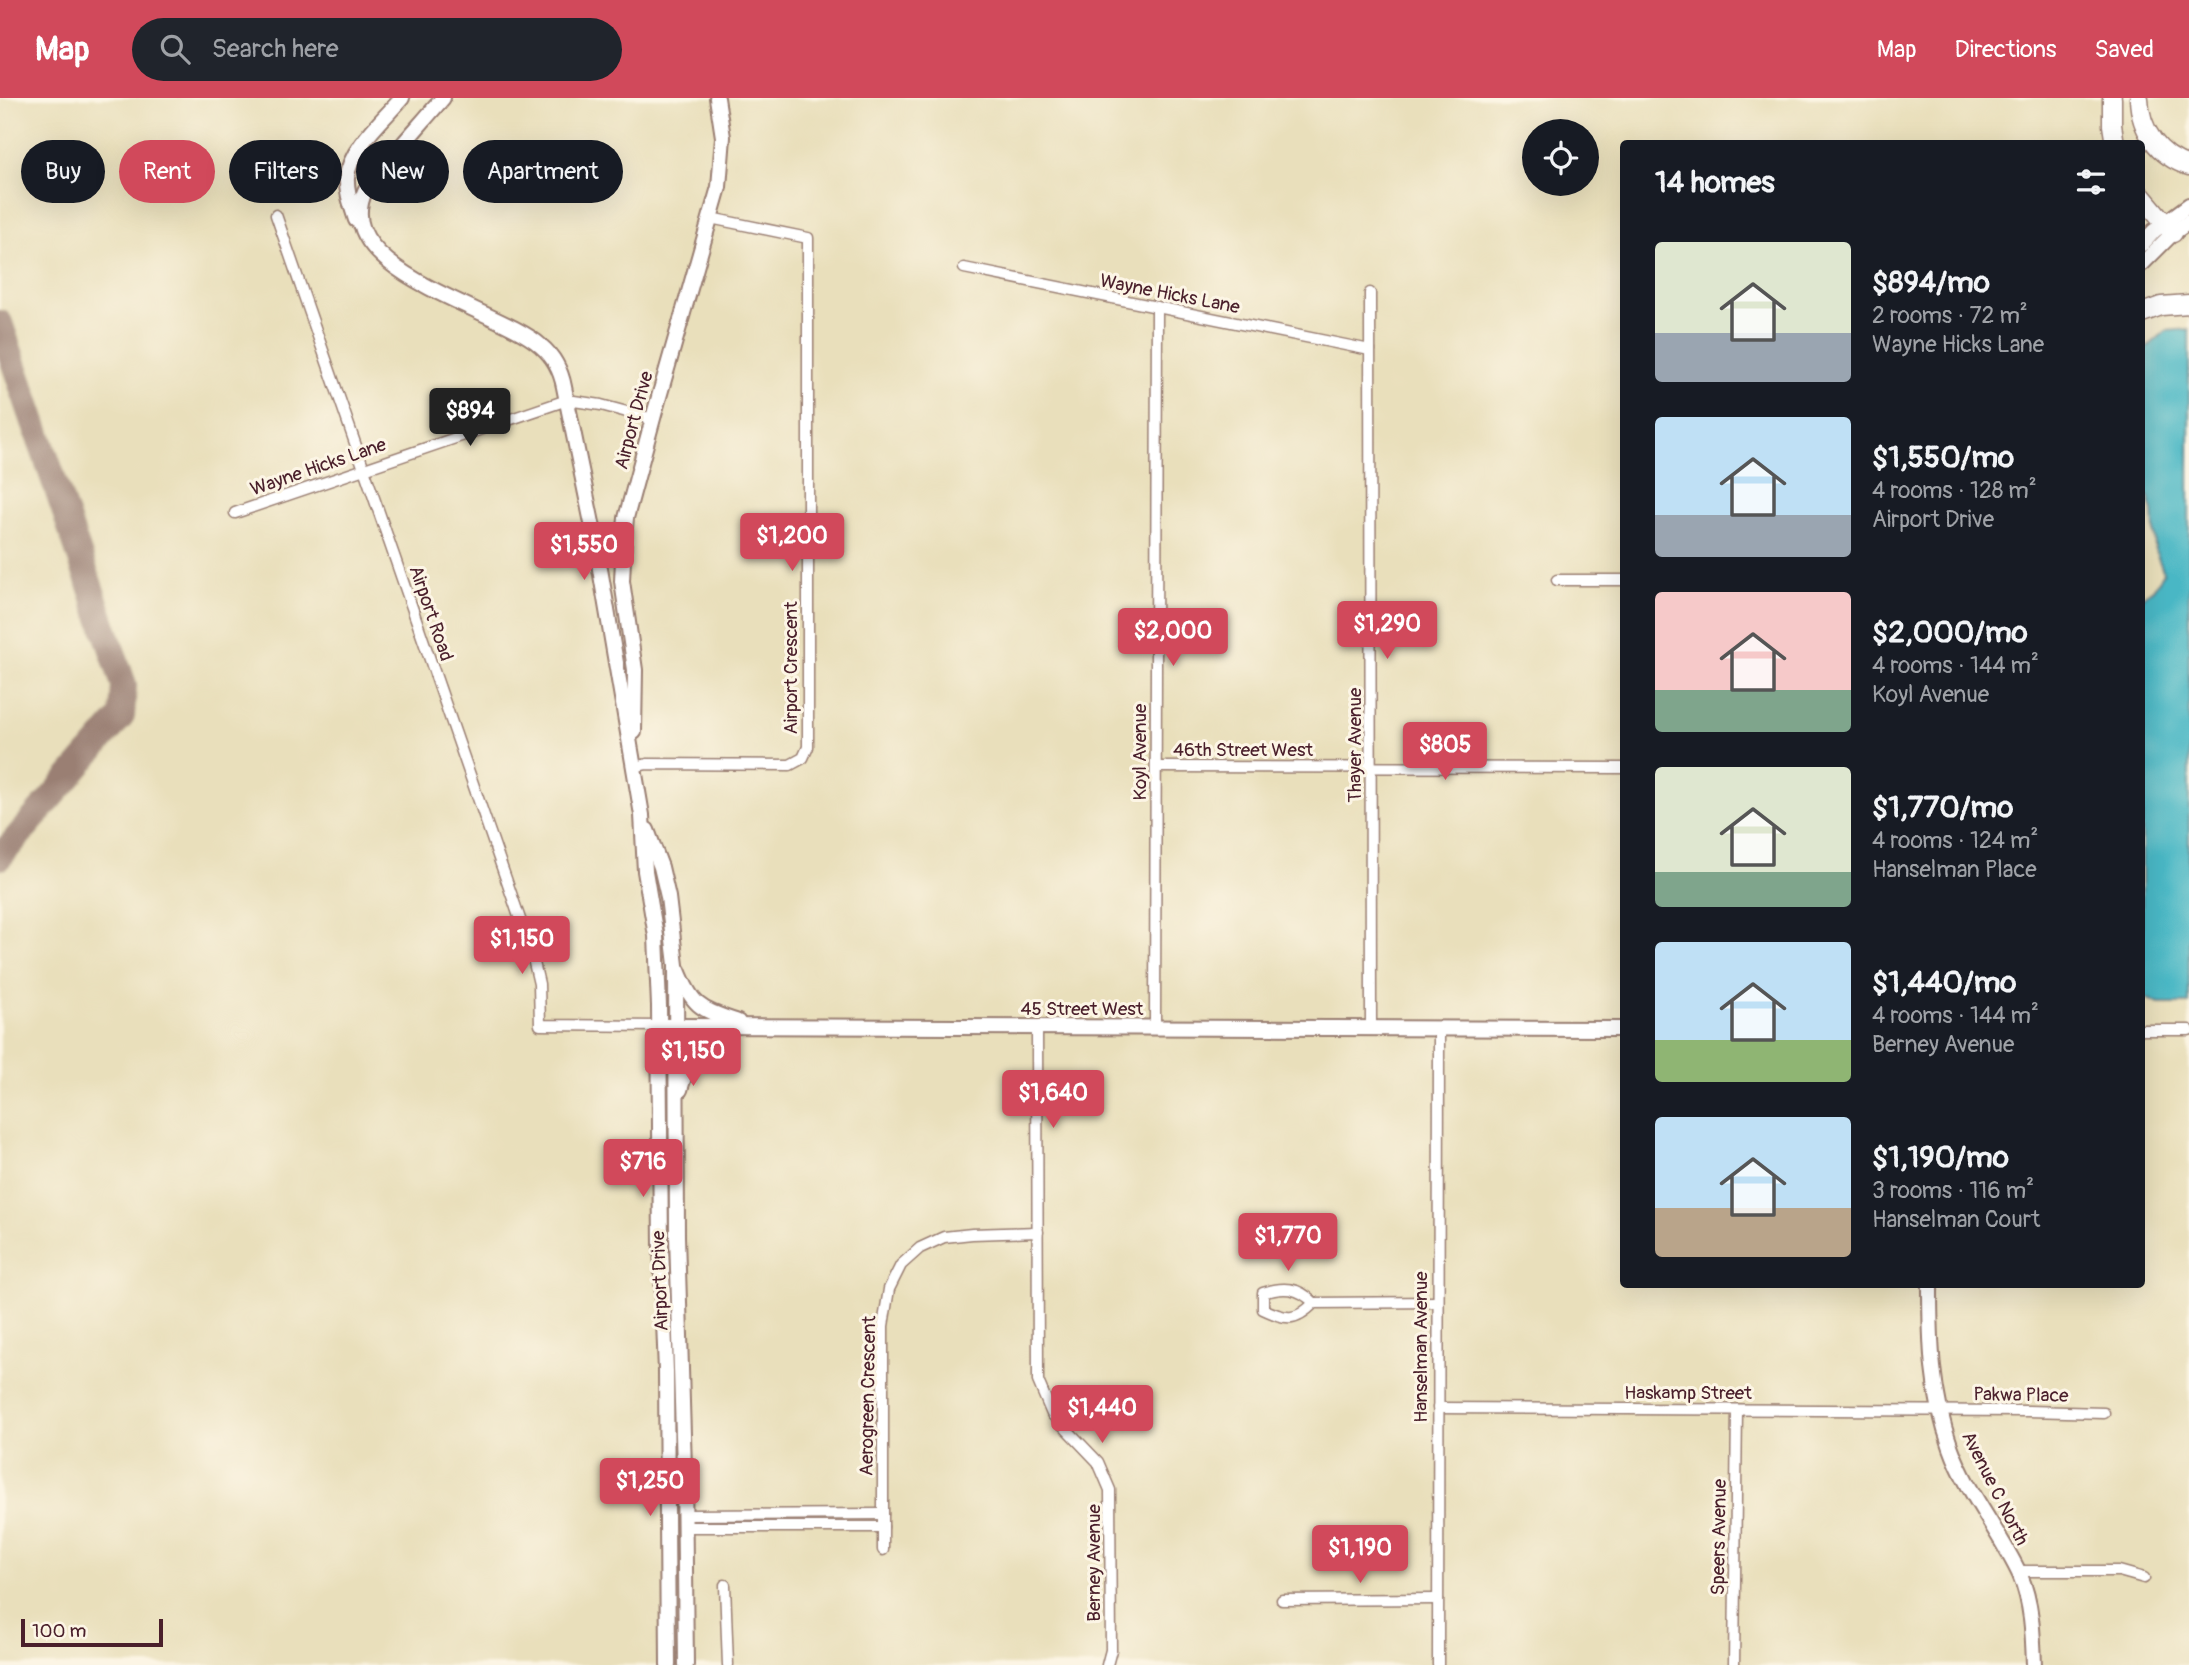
<!DOCTYPE html>
<meta charset="utf-8">
<style>
:root{--surface:#171b24;--page:#20242c;--text:#f1f3f6;--muted:#9ea1a6;--accent:#d1495b}
body{margin:0;font-family:Pangolin,sans-serif;background:var(--page);color:var(--text);height:100vh;display:flex;flex-direction:column;font-size:26px;white-space:nowrap}
*{box-sizing:border-box;margin:0}
p{font-size:23px;color:var(--muted)}
.icon{flex:none;width:38px;height:38px;fill:none;stroke:currentColor;stroke-width:2;stroke-linecap:round;stroke-linejoin:round}
.map{position:relative;flex:1;overflow:hidden}
.panel{position:absolute;left:1620px;top:42px;width:525px;height:1148px;display:flex;flex-direction:column;background:var(--surface);border-radius:7px;box-shadow:0 7px 28px #0002}
.panel>*{flex:none}
.top-card{position:absolute;left:21px;top:42px;width:665px;height:63px;display:flex;gap:14px}
.tools{position:absolute;left:1522px;top:21px;display:grid;gap:14px}
.tools a{display:grid;place-items:center;width:77px;height:77px;border-radius:50%;background:var(--surface);box-shadow:0 7px 28px #0002;font-size:35px}
.scale{position:absolute;left:21px;bottom:18px;width:142px;box-sizing:border-box;padding-left:7px;border:4px solid #4a1f2b;border-top:0;font-size:19px;line-height:24px;white-space:nowrap;color:#4a1f2b;-webkit-text-stroke:5px #fcf5e5;paint-order:stroke}
.price{position:absolute;translate:-50% -60px;padding:0 16px;border-radius:7px;background:var(--accent);color:#fff;font-size:23px;line-height:46px;filter:drop-shadow(0 2px 4px #0008)}
.price::after{content:'';position:absolute;left:50%;top:42px;width:21px;height:16px;margin-left:-10px;background:inherit;clip-path:polygon(0 0,100% 0,50% 100%)}
.price.selected{background:#222;color:#fff}
ul{padding:0;list-style:none}
li{display:flex;align-items:center;gap:21px;height:175px;padding:0 35px}
li span{display:grid;place-items:center;flex:none;width:196px;height:140px;border-radius:7px;color:#555}
li>.icon{margin-inline-start:auto}
span .icon{width:84px;height:84px;fill:#fffc;stroke-width:1}
li b{font-size:30px}
h2{display:flex;justify-content:space-between;align-items:center;height:84px;padding:0 35px;font-size:30px}
.tag{padding:0 24px;border-radius:32px;background:var(--surface);box-shadow:0 7px 28px #0002;font-size:24px;line-height:63px}
.tag.selected{background:var(--accent);color:#fff}
header{display:flex;align-items:center;gap:42px;box-sizing:border-box;height:98px;padding:0 35px;background:var(--accent);color:#fff}
header strong{font-size:33px}
nav{display:flex;gap:38px;margin-inline-start:auto;font-size:24px}
.search{width:490px;height:63px;background:var(--page);display:flex;align-items:center;gap:18px;box-sizing:border-box;padding:0 24px;border-radius:38px;color:var(--muted);font-size:26px}
.map>svg:first-child{display:block}
.water{fill:#4ab7c5;stroke:#4a6b78;stroke-width:2}
.lines{fill:none;stroke-linecap:round;stroke-linejoin:round}
.taxiway{stroke:#9a7f73;stroke-width:26}
.street-casing{stroke:#9a7f73;stroke-width:13}
.secondary-casing{stroke:#9a7f73;stroke-width:18}
.highway-casing{stroke:#9a7f73;stroke-width:21}
.street{stroke:#fff;stroke-width:10}
.secondary{stroke:#fff;stroke-width:14}
.highway{stroke:#fff;stroke-width:18}
.labels{text-anchor:middle;stroke-width:6;stroke-linejoin:round;paint-order:stroke}
.street-label{font-size:19px;fill:#4a1f2b;stroke:#fcf5e5}
</style>
<header>
<strong>Map</strong>
<div class="search"><svg class="icon" aria-label="search" viewBox="0 0 24 24"><circle cx="10" cy="10" r="6"/><path d="M15 15l6 6"/></svg>Search here</div>
<nav><a>Map</a><a>Directions</a><a>Saved</a></nav>
</header>
<div class="map">
<svg width="2189" height="1567" viewBox="0 0 2189 1567">
<rect width="100%" height="100%" fill="#fcf5e5"/>
<filter id="ink" filterUnits="userSpaceOnUse"><feTurbulence type="fractalNoise" baseFrequency=".0143" numOctaves="2"/><feDisplacementMap in="SourceGraphic" scale="14" xChannelSelector="R" yChannelSelector="G"/><feConvolveMatrix kernelMatrix="1 2 1 2 8 2 1 2 1" color-interpolation-filters="sRGB"/></filter>
<filter id="wash" filterUnits="userSpaceOnUse"><feTurbulence type="fractalNoise" baseFrequency=".00686" numOctaves="4" result="noise"/><feDisplacementMap in="SourceGraphic" scale="28" xChannelSelector="R" yChannelSelector="G"/><feGaussianBlur stdDeviation="1.57" result="paint"/><feColorMatrix in="noise" values="0 0 0 0 0 0 0 0 0 0 0 0 0 0 0 0 0 1.4 0 .05"/><feComposite in="paint" operator="in"/></filter>
<g filter="url(#wash)">
<rect width="100%" height="100%" fill="#e9dfbb"/>
<!-- water -->
<path class="water" d="M2189 231V906H2159L2142 898V499L2153 491 2164 475 2155 452 2153 413 2148 398 2142 396V254L2166 233Z"/>
<g class="lines">
<!-- taxiway -->
<path class="taxiway" d="M0 225 124 587 122 618 0 759"/>
</g>
</g>
<g filter="url(#ink)">
<g class="lines">
<defs>
<g id="street">
<path d="M276 117 532 856 539 886 540 927 659 928"/>
<path d="M964 170 1370 252"/>
<path d="M1370 195 1371 930"/>
<path d="M235 415 567 302 601 307 653 321"/>
<path d="M1557 482H1624"/>
<path d="M634 669 647 666 790 667 803 660 808 649V140L710 120"/>
<path d="M1157 669 1624 670"/>
<path d="M1155 929 1157 210"/>
<path d="M1037 930 1038 1283 1052 1316 1098 1364 1110 1392 1111 1552 1107 1567"/>
<path d="M2142 932H2189"/>
<path d="M1314 1205C1295 1224 1287 1222 1263 1211V1195C1283 1188 1299 1189 1314 1205L1438 1204"/>
<path d="M1438 1310 2028 1313 2104 1315"/>
<path d="M685 1417 883 1416"/>
<path d="M685 1429H883"/>
<path d="M883 1452V1228L889 1191 901 1167 920 1150 944 1139 972 1136 1038 1134"/>
<path d="M2017 1473H2119L2144 1480"/>
<path d="M725 1487 728 1567"/>
<path d="M1282 1502 1438 1501"/>
<path d="M1438 1567 1439 931"/>
<path d="M1734 1567 1737 1312"/>
</g>
<g id="secondary">
<path d="M443 0C426 20 408 40 391 60 382 70 371 81 365 93 328 174 500 210 541 248 553 258 561 273 564 289L593 430 642 717 645 773 656 838 659 908 661 1150 666 1273 668 1567"/>
<path d="M356 122C352 109 346 94 347 80 349 51 384 21 402 0"/>
<path d="M2142 146 2154 133 2189 107"/>
<path d="M2142 166 2173 135 2189 124"/>
<path d="M634 634 635 572 622 483 624 441 626 420 655 313 719 89 723 39 717 0"/>
<path d="M647 732 661 769 668 799 676 867 677 1138 684 1370 686 1567"/>
<path d="M678 872C693 910 701 911 738 924"/>
<path d="M659 928 1624 931"/>
<path d="M680 992C691 955 694 947 730 931"/>
<path d="M1930 1186C1930 1243 1931 1296 1951 1350 1967 1395 2000 1434 2020 1477 2032 1505 2033 1537 2034 1567"/>
</g>
<g id="highway">
<path d="M2112 0V27L2115 46"/>
<path d="M2139 0C2140 32 2158 58 2189 68"/>
<path d="M2142 98 2173 135"/>
<path d="M2142 215 2161 208 2189 206"/>
</g>
</defs>
<!-- street casing -->
<use href="#street" class="street-casing"/>
<!-- secondary casing -->
<use href="#secondary" class="secondary-casing"/>
<!-- highway casing -->
<use href="#highway" class="highway-casing"/>
<!-- street -->
<use href="#street" class="street"/>
<!-- secondary -->
<use href="#secondary" class="secondary"/>
<!-- highway -->
<use href="#highway" class="highway"/>
</g>
</g>
<g class="labels">
<!-- street labels -->
<g class="street-label">
<text transform="translate(1170 195) rotate(11)" y="7">Wayne Hicks Lane</text>
<text transform="translate(633 322) rotate(-75)" y="7">Airport Drive</text>
<text transform="translate(318 368) rotate(-19)" y="7">Wayne Hicks Lane</text>
<text transform="translate(432 515) rotate(71)" y="7">Airport Road</text>
<text transform="translate(790 570) rotate(-90)" y="7">Airport Crescent</text>
<text transform="translate(1354 647) rotate(-90)" y="7">Thayer Avenue</text>
<text x="1243" y="658">46th Street West</text>
<text transform="translate(1139 654) rotate(-90)" y="7">Koyl Avenue</text>
<text x="1082" y="917">45 Street West</text>
<text transform="translate(659 1183) rotate(-92)" y="7">Airport Drive</text>
<text transform="translate(1420 1249) rotate(-90)" y="7">Hanselman Avenue</text>
<text x="1688" y="1301">Haskamp Street</text>
<text transform="translate(2021 1296) rotate(1)" y="7">Pakwa Place</text>
<text transform="translate(867 1298) rotate(-89)" y="7">Aerogreen Crescent</text>
<text transform="translate(1996 1390) rotate(63)" y="7">Avenue C North</text>
<text transform="translate(1718 1439) rotate(-89)" y="7">Speers Avenue</text>
<text transform="translate(1093 1465) rotate(-90)" y="7">Berney Avenue</text>
</g>
</g>
</svg>
<div class="tools">
<a><svg class="icon" aria-label="locate" viewBox="0 0 24 24"><circle cx="12" cy="12" r="6"/><path d="M12 2v4M12 18v4M2 12h4M18 12h4"/></svg></a>
</div>
<div class="scale">100 m</div>
<b class="price selected" style="left:470px;top:350px">$894</b>
<b class="price" style="left:792px;top:475px">$1,200</b>
<b class="price" style="left:584px;top:484px">$1,550</b>
<b class="price" style="left:1387px;top:563px">$1,290</b>
<b class="price" style="left:1173px;top:570px">$2,000</b>
<b class="price" style="left:1445px;top:684px">$805</b>
<b class="price" style="left:522px;top:878px">$1,150</b>
<b class="price" style="left:693px;top:990px">$1,150</b>
<b class="price" style="left:1053px;top:1032px">$1,640</b>
<b class="price" style="left:643px;top:1101px">$716</b>
<b class="price" style="left:1288px;top:1175px">$1,770</b>
<b class="price" style="left:1102px;top:1347px">$1,440</b>
<b class="price" style="left:650px;top:1420px">$1,250</b>
<b class="price" style="left:1360px;top:1487px">$1,190</b>
<div class="top-card">
<a class="tag">Buy</a>
<a class="tag selected">Rent</a>
<a class="tag">Filters</a>
<a class="tag">New</a>
<a class="tag">Apartment</a>
</div>
<section class="panel">
<h2>14 homes<svg class="icon" aria-label="filters" viewBox="0 0 24 24"><path d="M4 7h16M4 17h16"/><circle cx="9" cy="7" r="2"/><circle cx="15" cy="17" r="2"/></svg></h2>
<ul>
<li><span style="background:linear-gradient(#dfe7d0 65%,#9aa5b1 0)"><svg class="icon" aria-label="home" viewBox="0 0 24 24"><path d="M3 11l9-7 9 7M6 9v11h12V9"/></svg></span><div><b>$894/mo</b><p>2 rooms · 72 m²</p><p>Wayne Hicks Lane</p></div></li>
<li><span style="background:linear-gradient(#bfe0f5 70%,#9aa5b1 0)"><svg class="icon" aria-label="home" viewBox="0 0 24 24"><path d="M3 11l9-7 9 7M6 9v11h12V9"/></svg></span><div><b>$1,550/mo</b><p>4 rooms · 128 m²</p><p>Airport Drive</p></div></li>
<li><span style="background:linear-gradient(#f6c9c9 70%,#7fa58c 0)"><svg class="icon" aria-label="home" viewBox="0 0 24 24"><path d="M3 11l9-7 9 7M6 9v11h12V9"/></svg></span><div><b>$2,000/mo</b><p>4 rooms · 144 m²</p><p>Koyl Avenue</p></div></li>
<li><span style="background:linear-gradient(#dfe7d0 75%,#7fa58c 0)"><svg class="icon" aria-label="home" viewBox="0 0 24 24"><path d="M3 11l9-7 9 7M6 9v11h12V9"/></svg></span><div><b>$1,770/mo</b><p>4 rooms · 124 m²</p><p>Hanselman Place</p></div></li>
<li><span style="background:linear-gradient(#bfe0f5 70%,#8fb573 0)"><svg class="icon" aria-label="home" viewBox="0 0 24 24"><path d="M3 11l9-7 9 7M6 9v11h12V9"/></svg></span><div><b>$1,440/mo</b><p>4 rooms · 144 m²</p><p>Berney Avenue</p></div></li>
<li><span style="background:linear-gradient(#bfe0f5 65%,#b9a48a 0)"><svg class="icon" aria-label="home" viewBox="0 0 24 24"><path d="M3 11l9-7 9 7M6 9v11h12V9"/></svg></span><div><b>$1,190/mo</b><p>3 rooms · 116 m²</p><p>Hanselman Court</p></div></li>
</ul>
</section>
</div>
